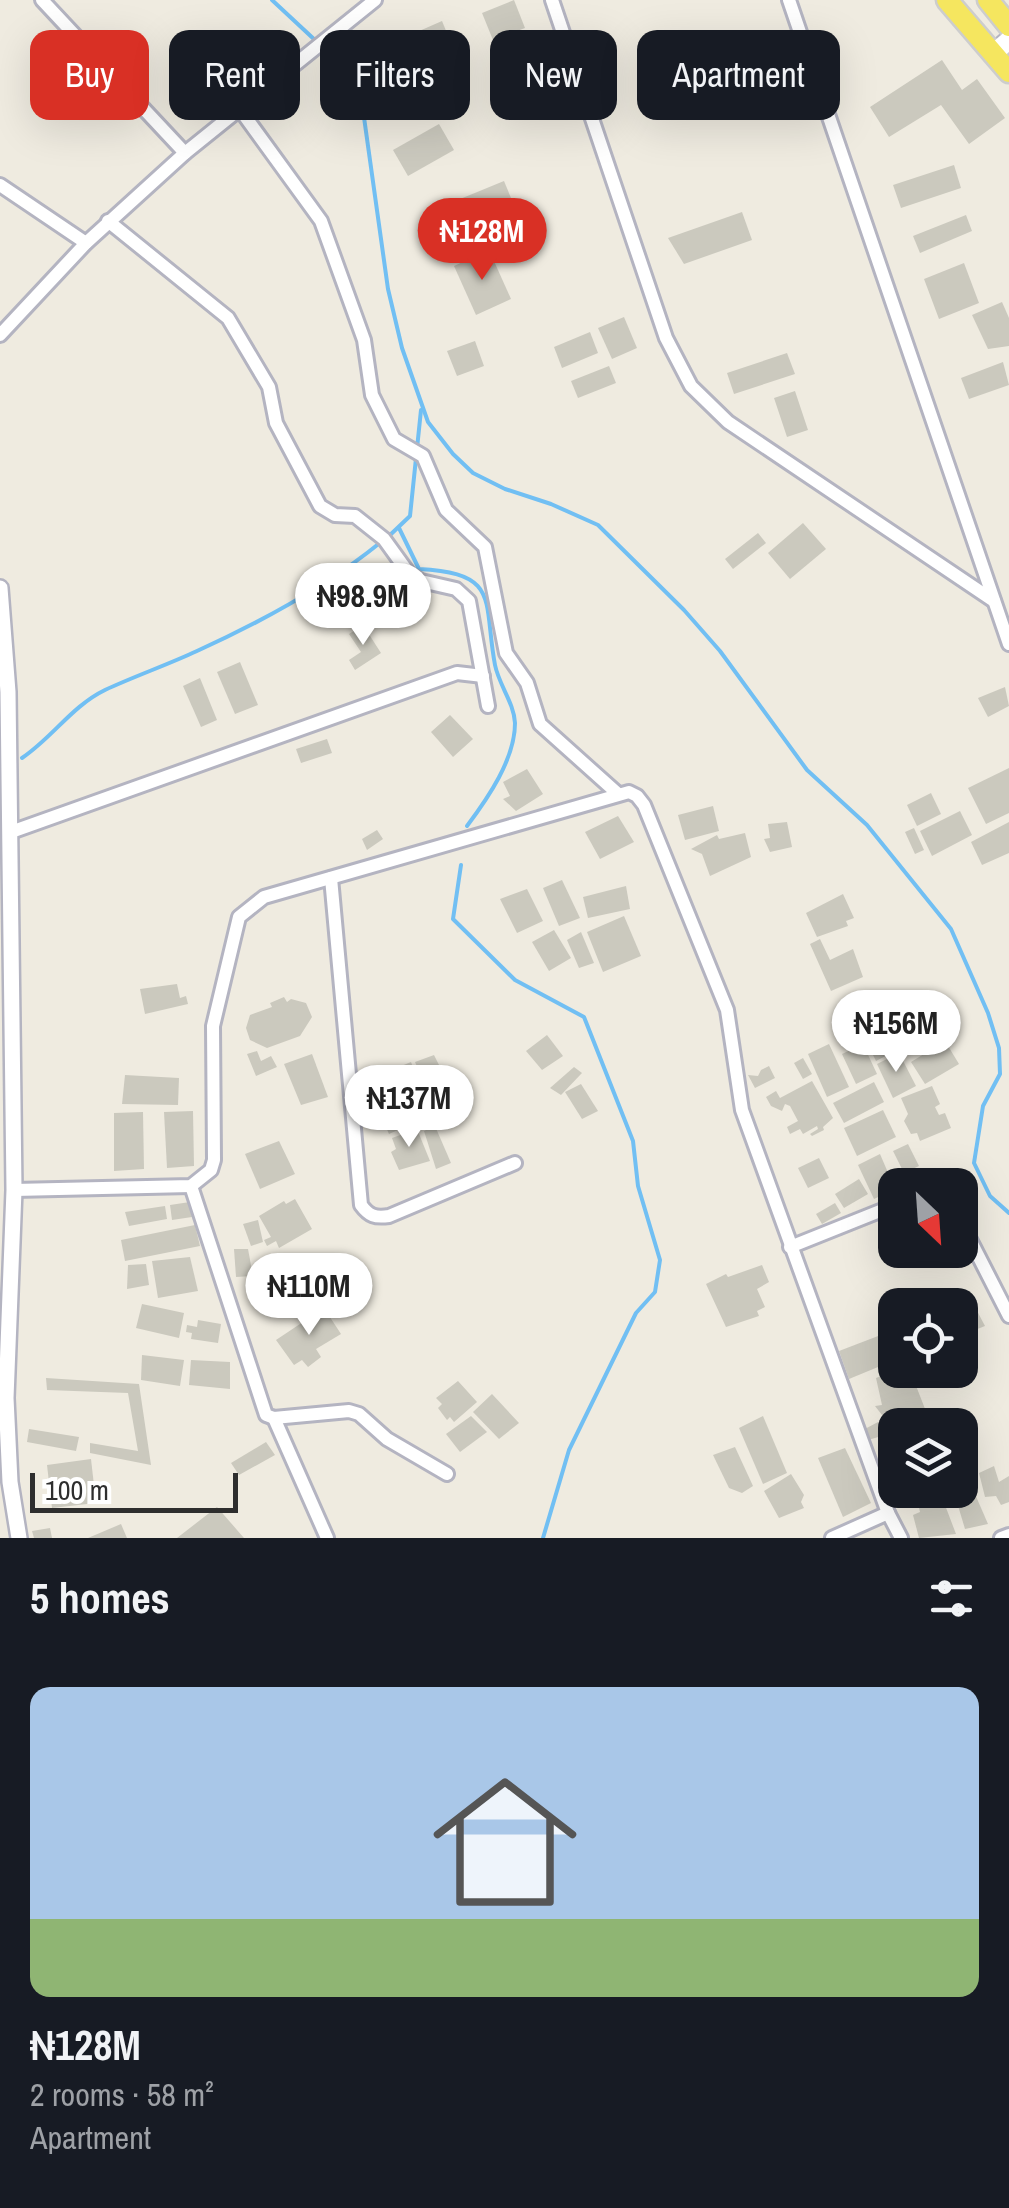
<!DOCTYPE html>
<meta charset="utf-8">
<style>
:root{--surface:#171b24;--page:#20242c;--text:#f1f3f6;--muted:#9ea1a6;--accent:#d93025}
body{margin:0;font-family:"Archivo Narrow",sans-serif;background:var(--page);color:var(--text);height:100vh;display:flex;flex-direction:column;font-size:38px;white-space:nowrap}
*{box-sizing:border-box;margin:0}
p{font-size:32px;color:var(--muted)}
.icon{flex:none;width:55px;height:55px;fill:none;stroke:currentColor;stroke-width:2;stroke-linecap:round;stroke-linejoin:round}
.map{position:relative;height:1538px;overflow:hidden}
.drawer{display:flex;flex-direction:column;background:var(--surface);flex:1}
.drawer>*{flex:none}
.top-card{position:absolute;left:30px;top:30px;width:950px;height:90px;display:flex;gap:20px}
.needle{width:65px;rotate:155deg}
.buttons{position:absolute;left:878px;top:1168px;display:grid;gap:20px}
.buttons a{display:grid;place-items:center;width:100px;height:100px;border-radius:20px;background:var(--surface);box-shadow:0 10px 40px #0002;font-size:50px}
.scale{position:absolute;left:30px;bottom:25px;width:208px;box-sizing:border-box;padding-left:10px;border:5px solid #2e2e2e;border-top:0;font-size:28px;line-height:35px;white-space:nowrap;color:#2e2e2e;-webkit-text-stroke:8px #fff;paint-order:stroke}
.price{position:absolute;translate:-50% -85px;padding:0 22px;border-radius:35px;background:#fff;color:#222;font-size:32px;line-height:65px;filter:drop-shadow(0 2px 5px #0008)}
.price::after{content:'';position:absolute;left:50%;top:60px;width:30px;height:22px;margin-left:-15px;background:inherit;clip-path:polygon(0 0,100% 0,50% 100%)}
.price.active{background:var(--accent);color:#fff}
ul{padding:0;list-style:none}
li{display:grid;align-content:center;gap:20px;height:530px;padding:0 30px}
li span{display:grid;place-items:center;height:310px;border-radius:20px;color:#555}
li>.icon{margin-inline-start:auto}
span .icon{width:180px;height:180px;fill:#fffc;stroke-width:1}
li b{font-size:42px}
h2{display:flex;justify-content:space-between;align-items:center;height:120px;padding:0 30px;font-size:42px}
.chip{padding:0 35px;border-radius:20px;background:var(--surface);box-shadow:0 10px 40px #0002;font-size:35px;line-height:90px}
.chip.active{background:var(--accent);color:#fff}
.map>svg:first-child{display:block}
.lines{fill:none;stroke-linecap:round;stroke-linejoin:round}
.stream{stroke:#71bff3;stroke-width:4}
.building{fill:#cbc9be}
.minor-casing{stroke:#b4b4c1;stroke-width:18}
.tertiary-casing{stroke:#b4b4c1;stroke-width:20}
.secondary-casing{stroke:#b4b4c1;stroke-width:22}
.primary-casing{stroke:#cdcdcd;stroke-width:25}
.minor{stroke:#fff;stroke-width:12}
.tertiary{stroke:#fff;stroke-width:15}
.secondary{stroke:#fff;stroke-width:18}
.primary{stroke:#f5e65f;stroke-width:20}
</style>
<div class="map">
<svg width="1009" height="1538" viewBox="0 0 1009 1538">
<rect width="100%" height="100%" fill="#efebe0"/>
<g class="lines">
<!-- stream -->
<g class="stream">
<path d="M272 0 316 41"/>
<path d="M323 48 344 68 362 103 388 289 402 348 428 422 453 454 473 473 505 489 551 504 598 525 684 610 720 651 807 770 867 825 951 929 988 1013 999 1048 1000 1074 983 1106 974 1163 990 1196 1009 1213"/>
<path d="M399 528 419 569C501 573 483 601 495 665 499 685 514 703 515 723 515 759 488 798 467 826"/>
<path d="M389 536 410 516 421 410"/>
<path d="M22 758C52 738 72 706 105 690 135 676 167 665 197 651 261 622 327 586 381 542"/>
<path d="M461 865 453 919 515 980 584 1017 633 1141 638 1186 660 1260 655 1292 636 1313 569 1450 543 1538"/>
</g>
</g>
<!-- building -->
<g class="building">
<path d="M514 0 525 28 493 40 482 13Z"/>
<path d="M442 21 449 38 408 56 401 39Z"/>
<path d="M528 35 541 67 511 79 498 46Z"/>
<path d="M942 60 962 90 977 79 1005 118 969 144 941 105 889 137 870 107Z"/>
<path d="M439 124 454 150 408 176 393 150Z"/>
<path d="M954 165 961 188 901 208 893 185Z"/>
<path d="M504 181 518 215 457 240 443 206Z"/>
<path d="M742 212 752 240 684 264 668 238Z"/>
<path d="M966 215 972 231 920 253 913 236Z"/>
<path d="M489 250 511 299 476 315 454 266Z"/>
<path d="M964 263 979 303 939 319 924 279Z"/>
<path d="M1002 302 1009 318V346L988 349 972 315Z"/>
<path d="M624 317 637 348 612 359 598 328Z"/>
<path d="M590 332 598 353 562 368 554 347Z"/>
<path d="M475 341 484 366 457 376 447 351Z"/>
<path d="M787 353 795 374 734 394 727 373Z"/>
<path d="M1003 362 1009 385 969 399 961 378Z"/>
<path d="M609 366 616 383 578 398 571 381Z"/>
<path d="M795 391 808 430 787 437 774 398Z"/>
<path d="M803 523 826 549 790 579 768 553Z"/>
<path d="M758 533 766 543 733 569 725 559Z"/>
<path d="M363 625 381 653 355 670 349 660 361 652 349 634Z"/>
<path d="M240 662 258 705 235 714 217 672Z"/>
<path d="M200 678 217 720 201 727 183 686Z"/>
<path d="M1005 687 1009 706 988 717 978 698Z"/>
<path d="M450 715 473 739 453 757 431 732Z"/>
<path d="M327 739 332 753 301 763 296 749Z"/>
<path d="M1009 768V813L986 824 968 788Z"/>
<path d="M527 769 543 794 516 811 503 799 510 796 503 782Z"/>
<path d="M931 793 941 814 917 826 907 805Z"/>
<path d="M713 806 719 831 685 840 678 815Z"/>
<path d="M960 811 972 835 932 856 920 831Z"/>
<path d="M618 816 634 842 600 859 585 832Z"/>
<path d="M787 822 792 847 770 852 764 839 770 838 768 824Z"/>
<path d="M1009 822V853L982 865 971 842Z"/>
<path d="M914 828 924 850 915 854 905 832Z"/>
<path d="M377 830 383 839 367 850 362 839Z"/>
<path d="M745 833 751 857 710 876 702 854 691 849 717 835 719 839Z"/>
<path d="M562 880 580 918 559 926 543 888Z"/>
<path d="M626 886 630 909 588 918 583 897Z"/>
<path d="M527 889 543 921 517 933 500 899Z"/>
<path d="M843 894 854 918 846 921 848 926 817 937 806 913Z"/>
<path d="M624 916 641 956 603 972 587 932Z"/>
<path d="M554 930 571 958 549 971 532 942Z"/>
<path d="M581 932 594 963 579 968 567 940Z"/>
<path d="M820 939 830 960 853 949 863 977 831 991 810 944Z"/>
<path d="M177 984 180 998 186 996 188 1004 145 1014 140 989Z"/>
<path d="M284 997 287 1002 291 999 306 1003 312 1017 300 1036 267 1048 250 1040 246 1028 250 1015 272 1007 270 1003Z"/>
<path d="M926 1003 947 1037 925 1050 904 1016Z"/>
<path d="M878 1021 884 1033 890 1030 899 1049 876 1061 860 1029Z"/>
<path d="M547 1035 563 1056 542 1070 526 1051Z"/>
<path d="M945 1041 959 1064 925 1084 911 1062Z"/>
<path d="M829 1044 849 1087 827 1097 808 1054Z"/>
<path d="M863 1044 877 1074 856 1084 842 1054Z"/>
<path d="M257 1051 261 1061 271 1056 277 1067 256 1076 247 1054Z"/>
<path d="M899 1053 916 1086 893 1098 877 1064Z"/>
<path d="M312 1054 328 1097 301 1105 284 1064Z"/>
<path d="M434 1055 454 1095 434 1106 415 1062Z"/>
<path d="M803 1058 812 1074 803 1079 794 1063Z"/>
<path d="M411 1062 419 1083 397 1091 389 1071Z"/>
<path d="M769 1066 775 1078 755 1088 748 1075 758 1076 761 1070Z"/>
<path d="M574 1067 582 1073 561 1095 550 1088Z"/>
<path d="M125 1075 179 1078 178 1105 122 1104Z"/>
<path d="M812 1081 833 1118 823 1127 824 1130 812 1136 810 1134 818 1129 817 1126 803 1134 800 1129 790 1134 787 1127 798 1121 790 1106 785 1104 782 1111 771 1106 766 1097 776 1091 780 1098Z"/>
<path d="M874 1082 884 1102 844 1123 833 1103Z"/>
<path d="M581 1084 598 1111 582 1119 565 1092Z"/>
<path d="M932 1086 940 1104 935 1107 939 1115 945 1113 951 1128 920 1141 917 1133 911 1134 904 1121 908 1114 901 1098Z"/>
<path d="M421 1092 431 1115 389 1134 378 1109Z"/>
<path d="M883 1110 896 1137 857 1156 844 1128Z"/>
<path d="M193 1111 194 1166 167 1168 164 1112Z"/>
<path d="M143 1112 144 1169 114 1171V1113Z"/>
<path d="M435 1126 451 1163 436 1169 424 1131Z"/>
<path d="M417 1129 430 1161 399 1170 391 1152 396 1149 392 1138Z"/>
<path d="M279 1141 295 1174 260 1189 245 1154Z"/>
<path d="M908 1144 919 1166 904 1173 893 1151Z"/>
<path d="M880 1154 895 1189 874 1199 858 1165Z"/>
<path d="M819 1158 829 1178 808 1188 798 1168Z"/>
<path d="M859 1179 868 1194 844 1208 835 1194Z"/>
<path d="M295 1199 312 1229 279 1248 276 1241 267 1246 264 1240 271 1237 259 1216 284 1201 286 1204Z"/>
<path d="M190 1202 192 1217 172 1220 170 1205Z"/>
<path d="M835 1203 841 1213 822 1224 816 1214Z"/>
<path d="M165 1206 167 1219 129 1226 125 1212Z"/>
<path d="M258 1220 263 1242 251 1246 243 1224Z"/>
<path d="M195 1225 200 1246 125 1261 121 1240Z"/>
<path d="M234 1249H248L253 1276 236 1277Z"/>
<path d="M190 1257 198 1291 158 1298 152 1261Z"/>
<path d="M146 1264 149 1285 127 1289 128 1265Z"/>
<path d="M762 1265 769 1282 757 1289 765 1307 757 1311 759 1316 726 1327 706 1284 726 1274 728 1277Z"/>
<path d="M142 1304 184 1313 179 1338 136 1328Z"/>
<path d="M975 1307 985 1326 960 1336V1312Z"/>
<path d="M324 1308 341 1334 316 1349 321 1357 308 1367 302 1360 294 1365 276 1340Z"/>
<path d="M895 1319V1351L884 1324Z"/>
<path d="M198 1320 221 1324 218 1343 191 1339 192 1333 186 1332 187 1325 197 1327Z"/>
<path d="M886 1333 895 1360 849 1379 839 1351Z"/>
<path d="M142 1355 184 1360 180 1386 141 1380Z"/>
<path d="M191 1360 230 1362V1389L189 1385Z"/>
<path d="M897 1370H907L913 1378 927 1414 892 1428 875 1406 882 1405 876 1378Z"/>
<path d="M46 1378 139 1384 151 1465 90 1453V1443L138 1451 128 1393 47 1390Z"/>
<path d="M458 1381 477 1402 454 1422 450 1417 447 1420 438 1408 442 1404 436 1398Z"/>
<path d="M492 1394 519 1423 499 1439 473 1412Z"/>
<path d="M471 1416 487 1432 460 1452 446 1434Z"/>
<path d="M763 1416 787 1473 763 1484 739 1428Z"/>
<path d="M878 1422 892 1433 868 1440 863 1430Z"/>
<path d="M29 1429 79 1437 76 1451 27 1442Z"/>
<path d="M266 1442 275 1455 239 1475 231 1463Z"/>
<path d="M735 1447 753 1486 742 1493 729 1488 713 1455Z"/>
<path d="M845 1448 871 1503 843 1517 818 1458Z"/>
<path d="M91 1459 96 1503 52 1508 47 1465Z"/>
<path d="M994 1466 999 1482 1009 1476V1502L1001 1505 996 1496 985 1497 979 1473Z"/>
<path d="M791 1474 804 1495 801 1502 804 1508 779 1518 764 1491Z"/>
<path d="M975 1494 988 1524 965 1529 956 1499Z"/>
<path d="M932 1500 936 1506 945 1505 956 1534 919 1538 913 1515 920 1512 918 1504Z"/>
<path d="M217 1507 244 1538H177Z"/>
<path d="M121 1524 127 1538H88Z"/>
<path d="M50 1528 52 1538H34L32 1531Z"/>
</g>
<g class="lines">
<defs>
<g id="minor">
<path d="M42 0 185 153"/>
<path d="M552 0 666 338 691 386 728 422 994 601"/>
<path d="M789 0 1009 644"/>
<path d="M239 108 321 221 364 340 372 395 394 439 423 456 446 510 485 547 506 653 527 683 540 724 617 793"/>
<path d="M0 185 86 243"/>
<path d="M108 221 228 318 269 387 276 423 320 506 335 515 355 516 384 539 410 575 421 581 456 589 469 601 488 706"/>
<path d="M0 335 86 243 185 153 375 0"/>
<path d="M11 832 457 673 483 676"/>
<path d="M331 878 361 1205C369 1216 375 1218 389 1216L515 1163"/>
<path d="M191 1186 266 1415 274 1418 349 1411 359 1414 387 1439 447 1474"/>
<path d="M14 1190 191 1186 211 1170 214 1160 213 1026 239 917 264 897 629 792 637 796 644 805 727 1010 742 1110 888 1513 901 1538"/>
<path d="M960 1220 1009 1316"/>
<path d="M790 1247 895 1205"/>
<path d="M274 1418 327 1538"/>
<path d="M832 1538 888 1513"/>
<path d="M1001 1538 1009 1535"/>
</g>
<path id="tertiary" d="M0 588 8 692 14 1190 6 1398 10 1482 19 1538"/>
<path id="secondary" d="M993 54 1009 40"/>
<g id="primary">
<path d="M947 0 1009 72"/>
<path d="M988 0 1009 26"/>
</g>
</defs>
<!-- minor casing -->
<use href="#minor" class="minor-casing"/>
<!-- tertiary casing -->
<use href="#tertiary" class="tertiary-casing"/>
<!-- secondary casing -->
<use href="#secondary" class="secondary-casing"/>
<!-- primary casing -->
<use href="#primary" class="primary-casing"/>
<!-- minor -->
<use href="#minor" class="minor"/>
<!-- tertiary -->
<use href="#tertiary" class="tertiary"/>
<!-- secondary -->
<use href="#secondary" class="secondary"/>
<!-- primary -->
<use href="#primary" class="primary"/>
</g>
</svg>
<div class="buttons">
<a><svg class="needle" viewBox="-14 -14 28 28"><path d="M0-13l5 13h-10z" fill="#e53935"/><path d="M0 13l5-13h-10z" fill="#9ea1a6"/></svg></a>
<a><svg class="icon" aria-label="locate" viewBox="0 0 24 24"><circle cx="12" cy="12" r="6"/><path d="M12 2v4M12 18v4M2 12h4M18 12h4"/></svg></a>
<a><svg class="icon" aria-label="layers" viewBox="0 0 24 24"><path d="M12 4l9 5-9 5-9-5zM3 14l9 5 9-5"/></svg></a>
</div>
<div class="scale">100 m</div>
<b class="price active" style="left:482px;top:283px">₦128M</b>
<b class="price" style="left:363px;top:648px">₦98.9M</b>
<b class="price" style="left:896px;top:1075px">₦156M</b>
<b class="price" style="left:409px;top:1150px">₦137M</b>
<b class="price" style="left:309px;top:1338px">₦110M</b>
<div class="top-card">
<a class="chip active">Buy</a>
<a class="chip">Rent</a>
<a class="chip">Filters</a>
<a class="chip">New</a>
<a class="chip">Apartment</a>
</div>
</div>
<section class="drawer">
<h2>5 homes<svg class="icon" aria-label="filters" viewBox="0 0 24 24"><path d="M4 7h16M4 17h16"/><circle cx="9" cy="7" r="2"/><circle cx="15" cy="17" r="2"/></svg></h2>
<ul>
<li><span style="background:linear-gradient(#a9c7e8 75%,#8fb573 0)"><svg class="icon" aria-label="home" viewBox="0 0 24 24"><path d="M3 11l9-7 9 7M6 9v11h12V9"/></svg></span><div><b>₦128M</b><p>2 rooms · 58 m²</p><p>Apartment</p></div></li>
</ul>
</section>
